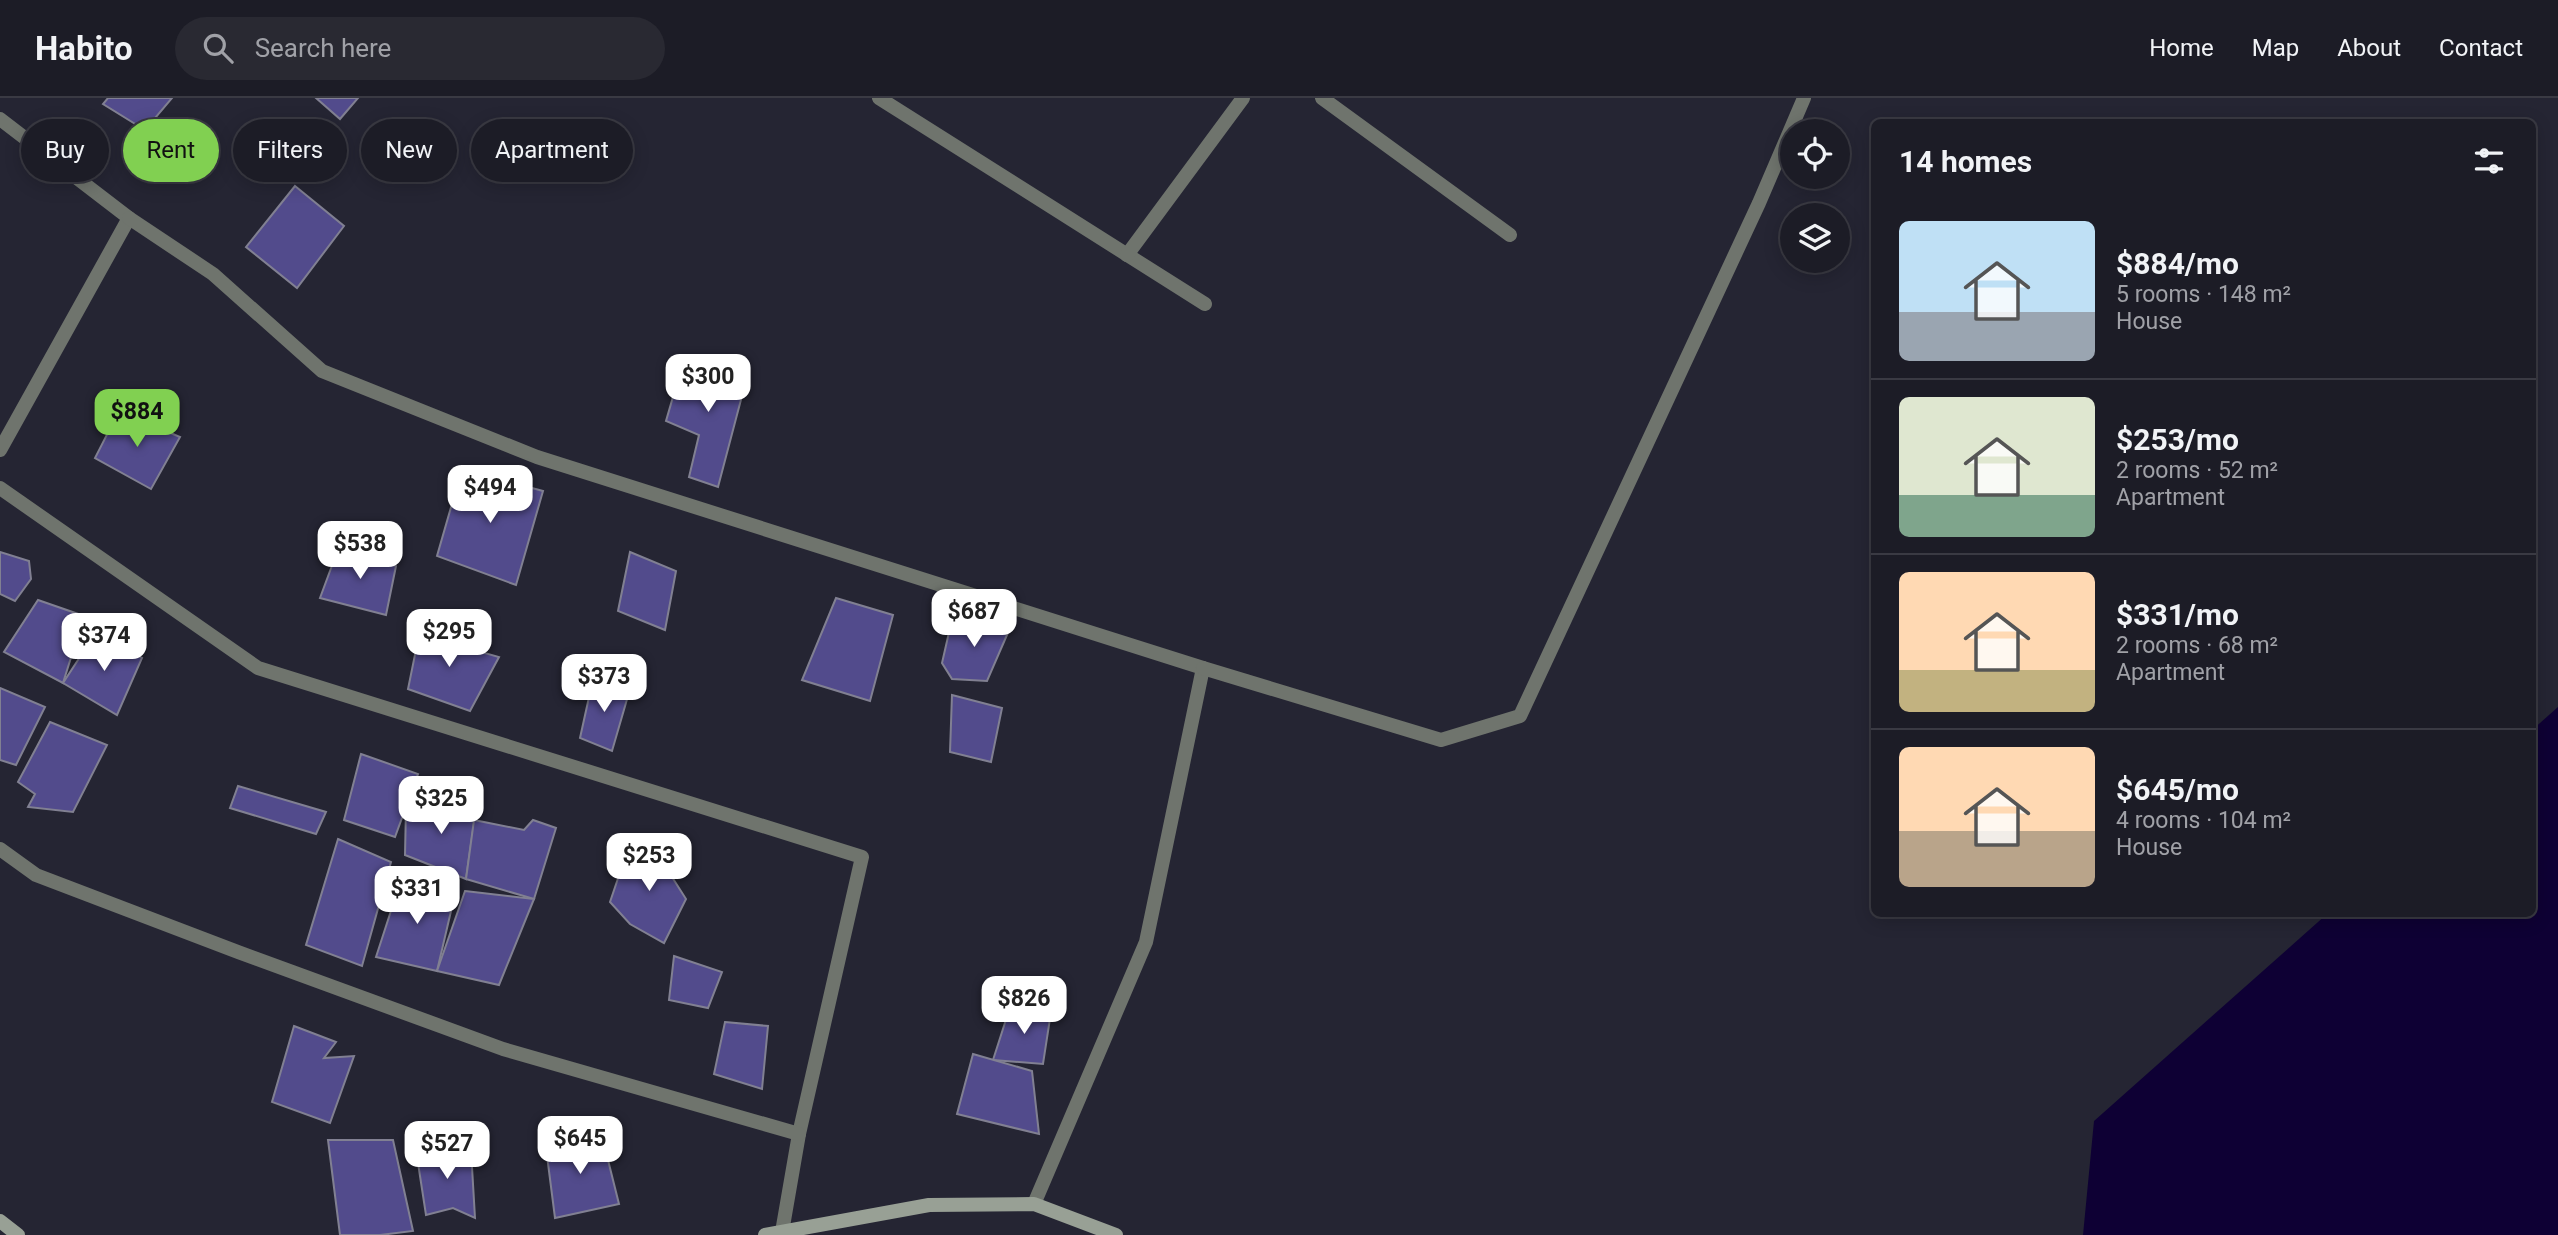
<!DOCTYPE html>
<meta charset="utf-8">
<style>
:root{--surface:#1c1c26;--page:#292932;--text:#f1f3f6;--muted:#a0a1a7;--line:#3a3a43;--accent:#81d051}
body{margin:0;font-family:Roboto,sans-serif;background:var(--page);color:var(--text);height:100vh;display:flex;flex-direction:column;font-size:26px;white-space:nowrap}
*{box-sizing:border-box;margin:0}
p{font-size:23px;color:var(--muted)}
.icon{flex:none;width:38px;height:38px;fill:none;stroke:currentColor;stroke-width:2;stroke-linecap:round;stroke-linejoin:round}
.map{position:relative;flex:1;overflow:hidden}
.sheet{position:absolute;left:1871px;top:21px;width:665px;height:798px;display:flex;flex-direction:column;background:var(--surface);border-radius:10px;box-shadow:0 4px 18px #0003,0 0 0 2px var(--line)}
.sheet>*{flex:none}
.top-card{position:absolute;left:21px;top:21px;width:665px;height:63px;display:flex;gap:14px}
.controls{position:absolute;left:1780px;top:21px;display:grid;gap:14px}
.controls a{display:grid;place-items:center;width:70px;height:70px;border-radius:50%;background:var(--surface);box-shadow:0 4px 18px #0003,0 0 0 2px var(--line);font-size:35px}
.price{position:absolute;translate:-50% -60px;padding:0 16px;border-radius:14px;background:#fff;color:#222;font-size:23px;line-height:46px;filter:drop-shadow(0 2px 4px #0008)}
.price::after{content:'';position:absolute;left:50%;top:42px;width:21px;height:16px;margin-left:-10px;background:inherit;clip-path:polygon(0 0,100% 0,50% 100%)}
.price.on{background:var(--accent);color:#111}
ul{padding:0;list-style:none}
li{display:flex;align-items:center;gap:21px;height:175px;padding:0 28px}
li+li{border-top:2px solid var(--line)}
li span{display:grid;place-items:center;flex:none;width:196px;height:140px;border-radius:10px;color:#555}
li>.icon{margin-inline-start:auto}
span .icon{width:84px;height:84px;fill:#fffc;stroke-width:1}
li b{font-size:30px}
h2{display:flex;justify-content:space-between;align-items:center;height:84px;padding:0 28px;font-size:30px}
.chip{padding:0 24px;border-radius:32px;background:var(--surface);box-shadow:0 4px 18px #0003,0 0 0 2px var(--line);font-size:24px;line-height:63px}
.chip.on{background:var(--accent);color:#111}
header{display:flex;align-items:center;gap:42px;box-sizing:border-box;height:98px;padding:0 35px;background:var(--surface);border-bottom:2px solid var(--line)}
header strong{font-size:33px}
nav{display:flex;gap:38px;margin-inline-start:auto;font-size:24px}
.search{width:490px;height:63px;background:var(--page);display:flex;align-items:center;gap:18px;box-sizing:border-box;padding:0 24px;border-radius:38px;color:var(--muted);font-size:26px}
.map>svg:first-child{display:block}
.water{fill:#0e0034}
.building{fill:#524b8c;stroke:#818092;stroke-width:2}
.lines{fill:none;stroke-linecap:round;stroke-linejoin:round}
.street{stroke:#6f746d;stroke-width:14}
.secondary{stroke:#98a095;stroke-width:14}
</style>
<header>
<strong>Habito</strong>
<div class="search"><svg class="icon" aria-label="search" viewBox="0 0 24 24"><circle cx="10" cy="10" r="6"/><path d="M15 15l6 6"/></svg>Search here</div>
<nav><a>Home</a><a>Map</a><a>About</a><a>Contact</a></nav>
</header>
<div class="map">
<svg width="2558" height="1137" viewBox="0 0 2558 1137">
<rect width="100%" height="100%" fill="#252533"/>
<!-- water -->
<path class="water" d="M2558 609V1137H2083L2094 1023 2327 816H2532V632Z"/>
<!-- building -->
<g class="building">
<path d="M108 0H172L145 32 103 6Z"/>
<path d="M316 0H358L340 21Z"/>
<path d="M295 88 344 128 297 190 246 149Z"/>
<path d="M684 261 748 275 718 389 689 379 699 337 666 323Z"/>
<path d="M119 313 180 339 151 391 95 360Z"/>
<path d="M462 371 543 393 516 487 437 458Z"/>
<path d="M340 446 396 468 386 517 320 500Z"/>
<path d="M0 454 29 463 31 481 15 503 0 496Z"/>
<path d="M630 454 676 473 665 532 618 513Z"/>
<path d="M836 500 893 517 870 603 802 582Z"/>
<path d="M38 502 84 518 63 585 4 554Z"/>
<path d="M970 515 1010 530 987 583 952 581 942 565 950 530H965Z"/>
<path d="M420 532H462L460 548 499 559 470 613 408 591Z"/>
<path d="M97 533 142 560 117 617 63 585Z"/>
<path d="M593 581 630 591 612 653 580 640Z"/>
<path d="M0 590 45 609 16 667 0 662Z"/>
<path d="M952 597 1002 610 991 664 950 654Z"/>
<path d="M50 624 107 647 73 714 28 709 35 696 18 684Z"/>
<path d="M361 656 418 676 395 739 344 722Z"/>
<path d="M238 688 326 714 316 736 230 710Z"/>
<path d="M432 702 476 711 466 781 405 757 406 710 427 714Z"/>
<path d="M474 722 524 732 533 722 556 730 534 801 466 781Z"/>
<path d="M338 741 391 764 362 868 306 847Z"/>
<path d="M629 748 681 764 672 779 686 801 664 845 630 826 610 804Z"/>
<path d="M401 782 455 796 437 873 376 859Z"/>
<path d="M465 793 534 801 499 887 437 873Z"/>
<path d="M674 858 722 874 708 910 669 902Z"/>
<path d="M1011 906 1051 914 1043 966 993 962Z"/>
<path d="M725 924 768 928 762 991 714 976Z"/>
<path d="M294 928 336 944 324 960 354 958 330 1025 272 1004Z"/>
<path d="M973 956 1032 973 1039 1036 957 1016Z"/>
<path d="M328 1042H393L413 1133 380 1137H340Z"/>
<path d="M545 1042H603L619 1106 555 1120Z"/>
<path d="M416 1052H471L475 1120 453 1110 426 1117Z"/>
</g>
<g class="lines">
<!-- street -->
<g class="street">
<path d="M879 0 1205 206"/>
<path d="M1322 0 1510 137"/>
<path d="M0 21 129 120 0 352"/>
<path d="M129 120 213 176 322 273 537 359 1203 570 1146 844 1034 1106"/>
<path d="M1127 157 1243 0"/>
<path d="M0 390 258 570 862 759 799 1036 782 1134"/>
<path d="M1203 570 1441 642 1520 618 1759 105 1804 0"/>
<path d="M0 751 36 777 238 854 503 951 799 1036"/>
</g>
<!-- secondary -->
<g class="secondary">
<path d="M0 1123 18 1137"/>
<path d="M765 1137 929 1107 1034 1106 1116 1137"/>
</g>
</g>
</svg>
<div class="controls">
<a><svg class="icon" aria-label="locate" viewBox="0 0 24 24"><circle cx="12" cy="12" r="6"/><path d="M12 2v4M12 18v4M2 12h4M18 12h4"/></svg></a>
<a><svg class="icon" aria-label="layers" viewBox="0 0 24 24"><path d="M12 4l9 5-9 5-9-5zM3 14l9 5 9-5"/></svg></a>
</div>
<b class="price" style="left:708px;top:316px">$300</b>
<b class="price on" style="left:137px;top:351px">$884</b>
<b class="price" style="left:490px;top:427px">$494</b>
<b class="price" style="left:360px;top:483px">$538</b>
<b class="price" style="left:974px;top:551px">$687</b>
<b class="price" style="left:449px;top:571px">$295</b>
<b class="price" style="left:104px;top:575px">$374</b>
<b class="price" style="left:604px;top:616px">$373</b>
<b class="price" style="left:441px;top:738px">$325</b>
<b class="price" style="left:649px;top:795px">$253</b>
<b class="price" style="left:417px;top:828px">$331</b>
<b class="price" style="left:1024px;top:938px">$826</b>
<b class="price" style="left:580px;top:1078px">$645</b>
<b class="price" style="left:447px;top:1083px">$527</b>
<div class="top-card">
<a class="chip">Buy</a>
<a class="chip on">Rent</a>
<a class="chip">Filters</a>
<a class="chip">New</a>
<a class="chip">Apartment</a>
</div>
<section class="sheet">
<h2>14 homes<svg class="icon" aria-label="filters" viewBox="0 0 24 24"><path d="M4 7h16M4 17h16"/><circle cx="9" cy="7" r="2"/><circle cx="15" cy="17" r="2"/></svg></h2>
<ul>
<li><span style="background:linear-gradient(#bfe0f5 65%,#9aa5b1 0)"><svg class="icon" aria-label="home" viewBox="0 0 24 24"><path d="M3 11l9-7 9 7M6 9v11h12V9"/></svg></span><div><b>$884/mo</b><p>5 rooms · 148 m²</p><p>House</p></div></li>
<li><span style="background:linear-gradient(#dfe7d0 70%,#7fa58c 0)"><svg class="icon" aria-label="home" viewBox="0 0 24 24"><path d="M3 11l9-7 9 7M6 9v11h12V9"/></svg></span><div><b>$253/mo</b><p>2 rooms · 52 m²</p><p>Apartment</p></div></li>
<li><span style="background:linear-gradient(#ffd9b3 70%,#c2b280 0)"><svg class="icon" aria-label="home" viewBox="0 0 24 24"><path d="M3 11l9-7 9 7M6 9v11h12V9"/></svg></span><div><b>$331/mo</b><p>2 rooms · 68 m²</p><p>Apartment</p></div></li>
<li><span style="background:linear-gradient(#ffd9b3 60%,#b9a48a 0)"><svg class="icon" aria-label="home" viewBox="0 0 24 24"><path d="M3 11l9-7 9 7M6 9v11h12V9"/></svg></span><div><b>$645/mo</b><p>4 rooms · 104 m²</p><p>House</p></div></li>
</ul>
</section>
</div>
